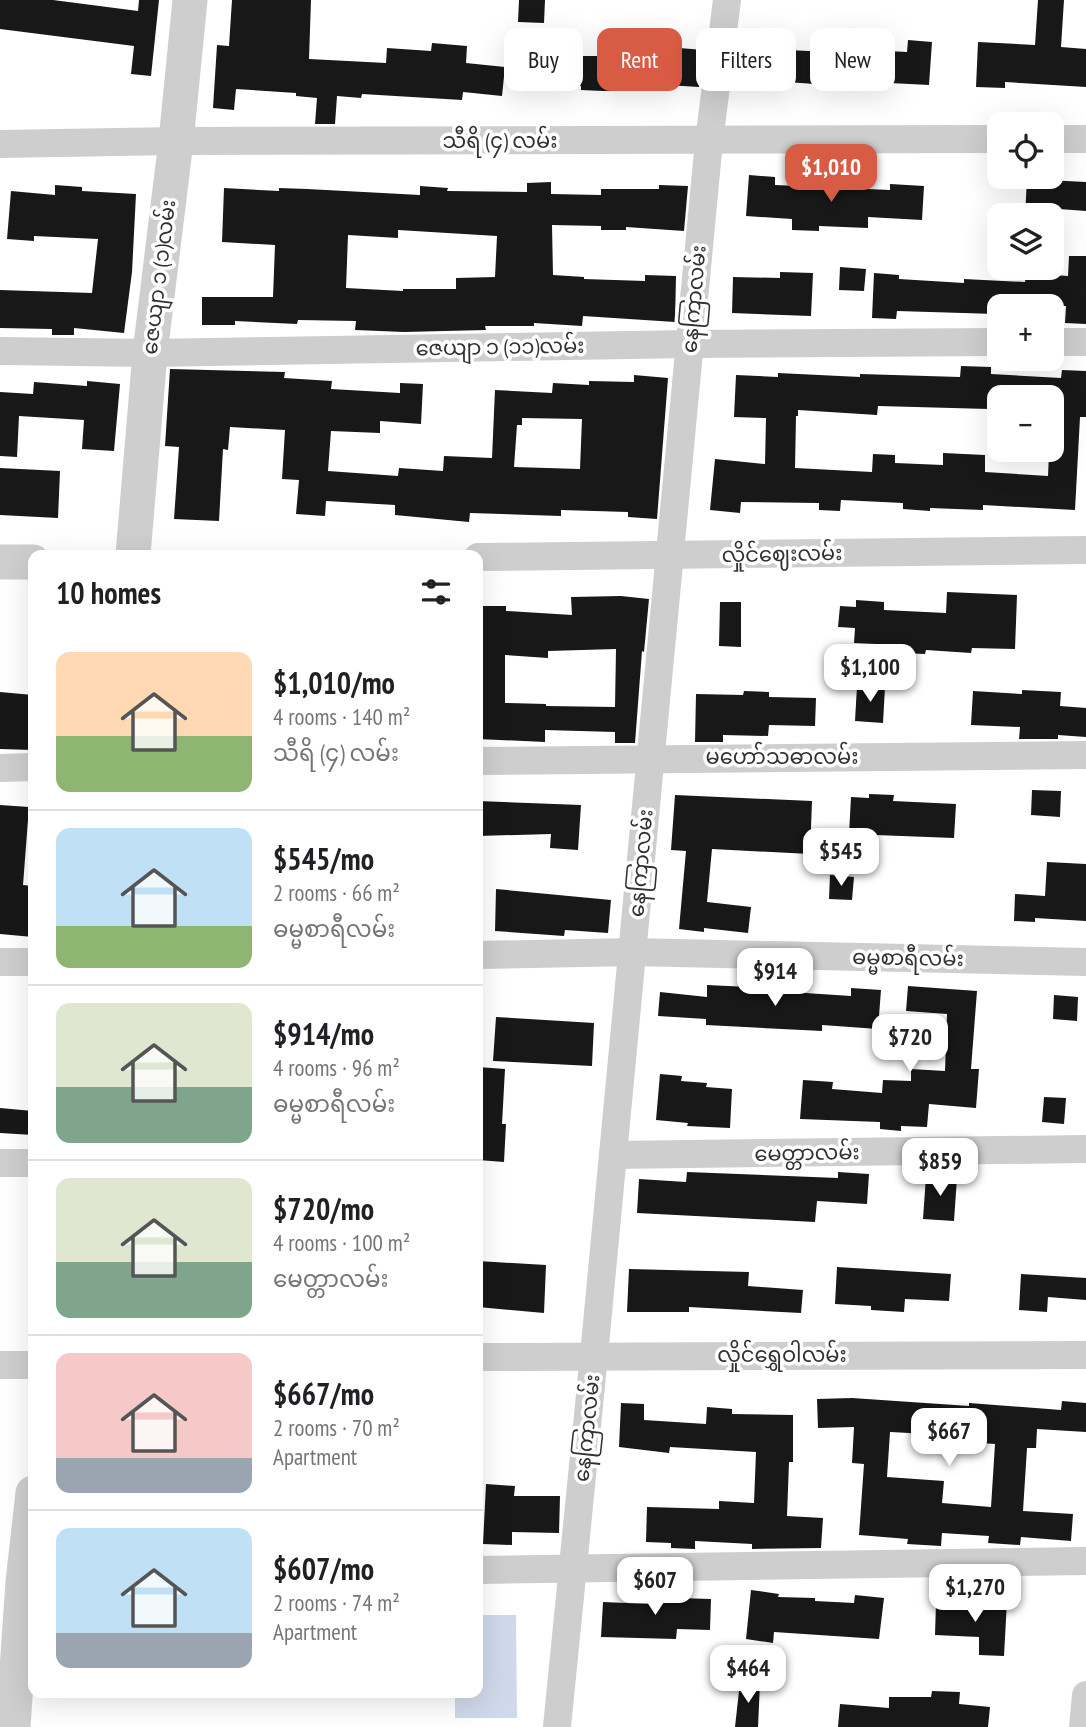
<!DOCTYPE html>
<meta charset="utf-8">
<style>
:root{--surface:#fff;--page:#f6f6f6;--text:#202124;--muted:#757577;--line:#e0e0e0;--accent:#d85b43}
body{margin:0;font-family:"PT Sans Narrow","Noto Sans Myanmar",sans-serif;background:var(--page);color:var(--text);height:100vh;display:flex;flex-direction:column;font-size:26px;white-space:nowrap}
*{box-sizing:border-box;margin:0}
p{font-size:23px;color:var(--muted)}
.icon{flex:none;width:38px;height:38px;fill:none;stroke:currentColor;stroke-width:2;stroke-linecap:round;stroke-linejoin:round}
.map{position:relative;flex:1;overflow:hidden}
.sheet{position:absolute;left:28px;top:550px;width:455px;height:1148px;display:flex;flex-direction:column;background:var(--surface);border-radius:14px;box-shadow:0 7px 28px #0002}
.sheet>*{flex:none}
.guide{position:absolute;left:504px;top:28px;width:476px;height:63px;display:flex;gap:14px}
.buttons{position:absolute;left:987px;top:112px;display:grid;gap:14px}
.buttons a{display:grid;place-items:center;width:77px;height:77px;border-radius:14px;background:var(--surface);box-shadow:0 7px 28px #0002;font-size:35px}
.price{position:absolute;translate:-50% -60px;padding:0 16px;border-radius:14px;background:#fff;color:#222;font-size:23px;line-height:46px;filter:drop-shadow(0 2px 4px #0008)}
.price::after{content:'';position:absolute;left:50%;top:42px;width:21px;height:16px;margin-left:-10px;background:inherit;clip-path:polygon(0 0,100% 0,50% 100%)}
.price.current{background:var(--accent);color:#fff}
ul{padding:0;list-style:none}
li{display:flex;align-items:center;gap:21px;height:175px;padding:0 28px}
li+li{border-top:2px solid var(--line)}
li span{display:grid;place-items:center;flex:none;width:196px;height:140px;border-radius:14px;color:#555}
li>.icon{margin-inline-start:auto}
span .icon{width:84px;height:84px;fill:#fffc;stroke-width:1}
li b{font-size:30px}
h2{display:flex;justify-content:space-between;align-items:center;height:84px;padding:0 28px;font-size:30px}
.chip{padding:0 24px;border-radius:14px;background:var(--surface);box-shadow:0 7px 28px #0002;font-size:24px;line-height:63px}
.chip.current{background:var(--accent);color:#fff}
.map>svg:first-child{display:block}
.water{fill:#cfd9eb}
.building{fill:#181818;fill-rule:evenodd}
.lines{fill:none;stroke-linecap:round;stroke-linejoin:round}
.minor{stroke:#cecece;stroke-width:28}
.tertiary{stroke:#cecece;stroke-width:35}
.labels{text-anchor:middle;stroke-width:7;stroke-linejoin:round;paint-order:stroke}
.street-label{font-size:21px;fill:#313131;stroke:#fff}
</style>
<div class="map">
<svg width="1086" height="1727" viewBox="0 0 1086 1727">
<rect width="100%" height="100%" fill="#fff"/>
<!-- water -->
<path class="water" d="M478 1615H516L517 1718H455V1692H478Z"/>
<!-- building -->
<g class="building">
<path d="M0 0H53L138 11 139 0H159L151 76 131 74 134 46 0 29Z"/>
<path d="M232 0H311L309 59 386 63 387 48 431 51 432 43 467 46 466 63 505 67 502 96 463 92 462 100 362 94 361 98 337 96 335 124H315L317 98 296 96V93L236 89 234 110 213 108 217 45 229 46Z"/>
<path d="M519 0H545L544 23 518 22Z"/>
<path d="M1038 0H1064L1061 47 1086 49V87L1005 82V88L976 87 978 42 1035 45Z"/>
<path d="M908 40 932 42 929 85 870 82V88L787 82 788 50 849 53V49L907 52Z"/>
<path d="M679 48 704 50 699 87 650 84V90L603 91 581 90V86L537 85V56H604V60L678 62Z"/>
<path d="M749 175 775 177V185L890 190V184L924 186 922 220 868 217V228L819 226V231L792 230V219L746 216Z"/>
<path d="M1027 179 1086 182V211L1059 209 1058 215H1025Z"/>
<path d="M551 182V194L601 195V189H659V185L688 186 684 231 626 227V230H601V226L552 225 553 275 584 277V279L645 281V275L676 276 675 322 583 316 582 326 534 323V326H485L486 330 404 332 355 330 356 321 298 320 297 324 235 321V325H202V297H273L275 245 222 242 224 188 279 191V188L307 189 420 195V186L448 188 447 191 527 192V183ZM398 230 497 236 495 277 456 278V289H403V291L346 288 348 235 398 238Z"/>
<path d="M55 185 82 187V191L136 194 132 272 124 333 74 328V335H52V329L0 328V290L92 293 98 239 34 236V241L7 239 11 191 55 195Z"/>
<path d="M1069 256H1086V324L1065 323 1066 306H996V314L897 311 896 319 872 318 874 273 899 275V279L964 283V279L1025 282 1026 273 1068 276Z"/>
<path d="M840 267 866 269 864 291 839 290Z"/>
<path d="M780 272 813 273 811 316 732 313 733 277 780 278Z"/>
<path d="M961 366 991 367V374L1061 378 1062 370 1086 371V417H1080L1075 510 983 505V510L930 508V511L903 509V503L841 500 840 511 819 510V503L741 502 740 513 710 510 715 459 765 464 766 418 734 417 736 375 778 377V373L860 377V374L960 377ZM990 397H1060L1057 453H1049L1048 476 985 472V455L943 453V465L895 463V455L873 454 872 472 795 468 796 416H798V410L877 415 878 406 989 409Z"/>
<path d="M170 369 285 372 284 378 332 381 331 389 400 393V383L423 384 421 424 380 421V433L331 431 328 471 398 476 399 468 443 471 444 456 492 458 495 390 552 393 553 383 589 385V381L634 382V375L668 378 657 519 628 517V512L561 510V516L470 513 469 522 395 515V505L326 501 325 516 296 514 299 480 282 479 285 430 230 427 228 450 223 449 219 521 174 519 179 447 165 446ZM522 418 582 419 580 469 514 467 517 425H522Z"/>
<path d="M87 381 120 384 114 451 82 449 84 420 19 416 17 457 0 456V392L33 394 34 382 87 386Z"/>
<path d="M0 468 60 471 58 518 0 515Z"/>
<path d="M947 592 1017 595 1015 649 972 648 971 653 926 650 925 654 898 653V645L854 643 855 628 838 627 840 606 856 607V600L884 602V610L946 613Z"/>
<path d="M621 596 649 599 644 652 642 651 635 743H615V732L545 730V742L478 739V606H506V611L572 615 571 597ZM616 649 615 707 546 706V704L505 703V655L548 658V651Z"/>
<path d="M720 602H741V647L719 646Z"/>
<path d="M857 686 885 687 883 723 855 721Z"/>
<path d="M1022 690 1061 692 1060 706 1086 708V737L1058 735V739H1019L1020 727 971 725 973 691 1022 694Z"/>
<path d="M744 691 769 692V697L816 698 815 726 769 725 768 736 723 735V742H695L696 694 743 695Z"/>
<path d="M0 692 33 695V750L0 749Z"/>
<path d="M1032 790 1061 791 1060 817 1031 815Z"/>
<path d="M869 794 894 795 893 801 956 804 954 838 849 834 851 797 869 798Z"/>
<path d="M675 795 812 801 810 854 712 849 707 902 751 907 748 933 704 928V932L679 929 686 851 671 850Z"/>
<path d="M478 801 581 805 578 850 550 848 551 834 478 836Z"/>
<path d="M0 805 29 807 23 885 33 886V937L0 934Z"/>
<path d="M1047 862 1086 864V921L1035 918V922L1014 921 1015 894 1045 896Z"/>
<path d="M830 875 854 877 852 900 829 899Z"/>
<path d="M496 889 611 900 608 933 565 930 564 936 495 931Z"/>
<path d="M707 985 790 989V992L851 996V988L881 990 878 1029 822 1025V1031L706 1025V1019L658 1016 660 992 707 997Z"/>
<path d="M908 986 977 991 971 1069H979L976 1108 929 1104 927 1127 901 1126V1131L880 1129V1122L800 1119 803 1080 833 1082 832 1089 882 1093 883 1080 911 1081V1069L945 1071 947 1014 906 1011Z"/>
<path d="M1054 995 1078 997 1077 1021 1053 1019Z"/>
<path d="M496 1017 594 1023 592 1066 493 1061Z"/>
<path d="M478 1067 505 1069 502 1124H506L504 1162 478 1160Z"/>
<path d="M660 1074 682 1076 681 1081 707 1083 706 1087 732 1089 730 1128 687 1126 688 1123 656 1120Z"/>
<path d="M1044 1097 1066 1098 1064 1124 1042 1122Z"/>
<path d="M0 1108 33 1111V1135L0 1133Z"/>
<path d="M687 1172 838 1178V1172L869 1174 867 1204 817 1201 815 1222 637 1213 639 1179 686 1182Z"/>
<path d="M926 1176 957 1178 954 1221 923 1219Z"/>
<path d="M478 1261 546 1265 544 1313 478 1307Z"/>
<path d="M837 1267 951 1274 949 1301 905 1299 904 1312 871 1310V1306L835 1304Z"/>
<path d="M629 1269 749 1272 748 1286 803 1290 801 1313 689 1307V1312H627Z"/>
<path d="M1021 1274 1086 1278V1300L1048 1297 1047 1312 1019 1310Z"/>
<path d="M852 1398 969 1406V1403L1061 1410 1062 1401 1086 1403V1432L1037 1429 1036 1448H1027L1023 1511 1073 1514 1071 1541 1021 1537 1020 1545 988 1543 989 1536 942 1533 941 1546 907 1544 908 1539 859 1535 864 1464 852 1463 854 1427 818 1428 817 1399ZM890 1432 967 1436 966 1442 995 1444 991 1507 942 1503 944 1481 887 1477Z"/>
<path d="M621 1403 644 1404V1420L706 1424 707 1407 732 1409V1414L793 1415V1462H789L787 1516 823 1518 821 1548 752 1549V1544L695 1541V1549L671 1548V1543L646 1542 647 1507 719 1509V1501L754 1503 756 1452 670 1447 669 1453 619 1447Z"/>
<path d="M486 1484 515 1486 514 1496H560L559 1533 512 1532V1545L483 1544Z"/>
<path d="M751 1590 779 1594 778 1597 815 1598V1601L854 1603 855 1595 884 1598 879 1639 774 1632 773 1643 746 1639Z"/>
<path d="M649 1593 678 1595V1598L711 1599 710 1630 677 1629 676 1639 601 1637 603 1602 648 1604Z"/>
<path d="M981 1599 1007 1601 1004 1656 979 1655V1637L935 1635 936 1603 981 1605Z"/>
<path d="M740 1682 760 1683 758 1727H735Z"/>
<path d="M932 1691 960 1692 959 1704 990 1707 988 1727H838L840 1704 889 1708V1697H931Z"/>
</g>
<g class="lines">
<!-- minor -->
<g class="minor">
<path d="M1052 139H1086"/>
<path d="M0 144 176 141 999 139"/>
<path d="M1052 342H1086"/>
<path d="M0 351 150 353 690 344 999 342"/>
<path d="M478 557 1086 550"/>
<path d="M478 761 1086 755"/>
<path d="M0 768 33 767"/>
<path d="M478 955 632 952 1086 962"/>
<path d="M0 962H33"/>
<path d="M613 1155 1086 1149"/>
<path d="M0 1163H33"/>
<path d="M478 1357 1086 1355"/>
<path d="M0 1365H33"/>
<path d="M478 1570 1086 1561"/>
<path d="M557 1727 594 1355 709 141 727 0"/>
<path d="M1083 1727 1086 1695"/>
</g>
<!-- tertiary -->
<g class="tertiary">
<path d="M133 555 150 353 176 141 190 0"/>
<path d="M0 562H33"/>
<path d="M13 1727 23 1582 33 1493"/>
</g>
</g>
<g class="labels">
<!-- street labels -->
<g class="street-label">
<text x="500" y="148">သီရိ (၄) လမ်း</text>
<text transform="translate(159 277) rotate(-83)" y="7">ဇေယျာ ၁ (၁)လမ်း</text>
<text transform="translate(694 299) rotate(-85)" y="7">နေကြာလမ်း</text>
<text transform="translate(500 347) rotate(-1)" y="7">ဇေယျာ ၁ (၁၁)လမ်း</text>
<text transform="translate(782 554) rotate(-1)" y="7">လှိုင်ဈေးလမ်း</text>
<text x="782" y="764">မဟော်သဓာလမ်း</text>
<text transform="translate(641 863) rotate(-85)" y="7">နေကြာလမ်း</text>
<text transform="translate(908 958) rotate(1)" y="7">ဓမ္မစာရီလမ်း</text>
<text transform="translate(807 1153) rotate(-1)" y="7">မေတ္တာလမ်း</text>
<text x="782" y="1362">လှိုင်ရွှေဝါလမ်း</text>
<text transform="translate(587 1428) rotate(-84)" y="7">နေကြာလမ်း</text>
</g>
</g>
</svg>
<div class="buttons">
<a><svg class="icon" aria-label="locate" viewBox="0 0 24 24"><circle cx="12" cy="12" r="6"/><path d="M12 2v4M12 18v4M2 12h4M18 12h4"/></svg></a>
<a><svg class="icon" aria-label="layers" viewBox="0 0 24 24"><path d="M12 4l9 5-9 5-9-5zM3 14l9 5 9-5"/></svg></a>
<a>+</a>
<a>−</a>
</div>
<b class="price current" style="left:831px;top:204px">$1,010</b>
<b class="price" style="left:870px;top:704px">$1,100</b>
<b class="price" style="left:841px;top:888px">$545</b>
<b class="price" style="left:775px;top:1008px">$914</b>
<b class="price" style="left:910px;top:1074px">$720</b>
<b class="price" style="left:940px;top:1198px">$859</b>
<b class="price" style="left:949px;top:1468px">$667</b>
<b class="price" style="left:655px;top:1617px">$607</b>
<b class="price" style="left:975px;top:1624px">$1,270</b>
<b class="price" style="left:748px;top:1705px">$464</b>
<div class="guide">
<a class="chip">Buy</a>
<a class="chip current">Rent</a>
<a class="chip">Filters</a>
<a class="chip">New</a>
</div>
<section class="sheet">
<h2>10 homes<svg class="icon" aria-label="filters" viewBox="0 0 24 24"><path d="M4 7h16M4 17h16"/><circle cx="9" cy="7" r="2"/><circle cx="15" cy="17" r="2"/></svg></h2>
<ul>
<li><span style="background:linear-gradient(#ffd9b3 60%,#8fb573 0)"><svg class="icon" aria-label="home" viewBox="0 0 24 24"><path d="M3 11l9-7 9 7M6 9v11h12V9"/></svg></span><div><b>$1,010/mo</b><p>4 rooms · 140 m²</p><p>သီရိ (၄) လမ်း</p></div></li>
<li><span style="background:linear-gradient(#bfe0f5 70%,#8fb573 0)"><svg class="icon" aria-label="home" viewBox="0 0 24 24"><path d="M3 11l9-7 9 7M6 9v11h12V9"/></svg></span><div><b>$545/mo</b><p>2 rooms · 66 m²</p><p>ဓမ္မစာရီလမ်း</p></div></li>
<li><span style="background:linear-gradient(#dfe7d0 60%,#7fa58c 0)"><svg class="icon" aria-label="home" viewBox="0 0 24 24"><path d="M3 11l9-7 9 7M6 9v11h12V9"/></svg></span><div><b>$914/mo</b><p>4 rooms · 96 m²</p><p>ဓမ္မစာရီလမ်း</p></div></li>
<li><span style="background:linear-gradient(#dfe7d0 60%,#7fa58c 0)"><svg class="icon" aria-label="home" viewBox="0 0 24 24"><path d="M3 11l9-7 9 7M6 9v11h12V9"/></svg></span><div><b>$720/mo</b><p>4 rooms · 100 m²</p><p>မေတ္တာလမ်း</p></div></li>
<li><span style="background:linear-gradient(#f6c9c9 75%,#9aa5b1 0)"><svg class="icon" aria-label="home" viewBox="0 0 24 24"><path d="M3 11l9-7 9 7M6 9v11h12V9"/></svg></span><div><b>$667/mo</b><p>2 rooms · 70 m²</p><p>Apartment</p></div></li>
<li><span style="background:linear-gradient(#bfe0f5 75%,#9aa5b1 0)"><svg class="icon" aria-label="home" viewBox="0 0 24 24"><path d="M3 11l9-7 9 7M6 9v11h12V9"/></svg></span><div><b>$607/mo</b><p>2 rooms · 74 m²</p><p>Apartment</p></div></li>
</ul>
</section>
</div>
